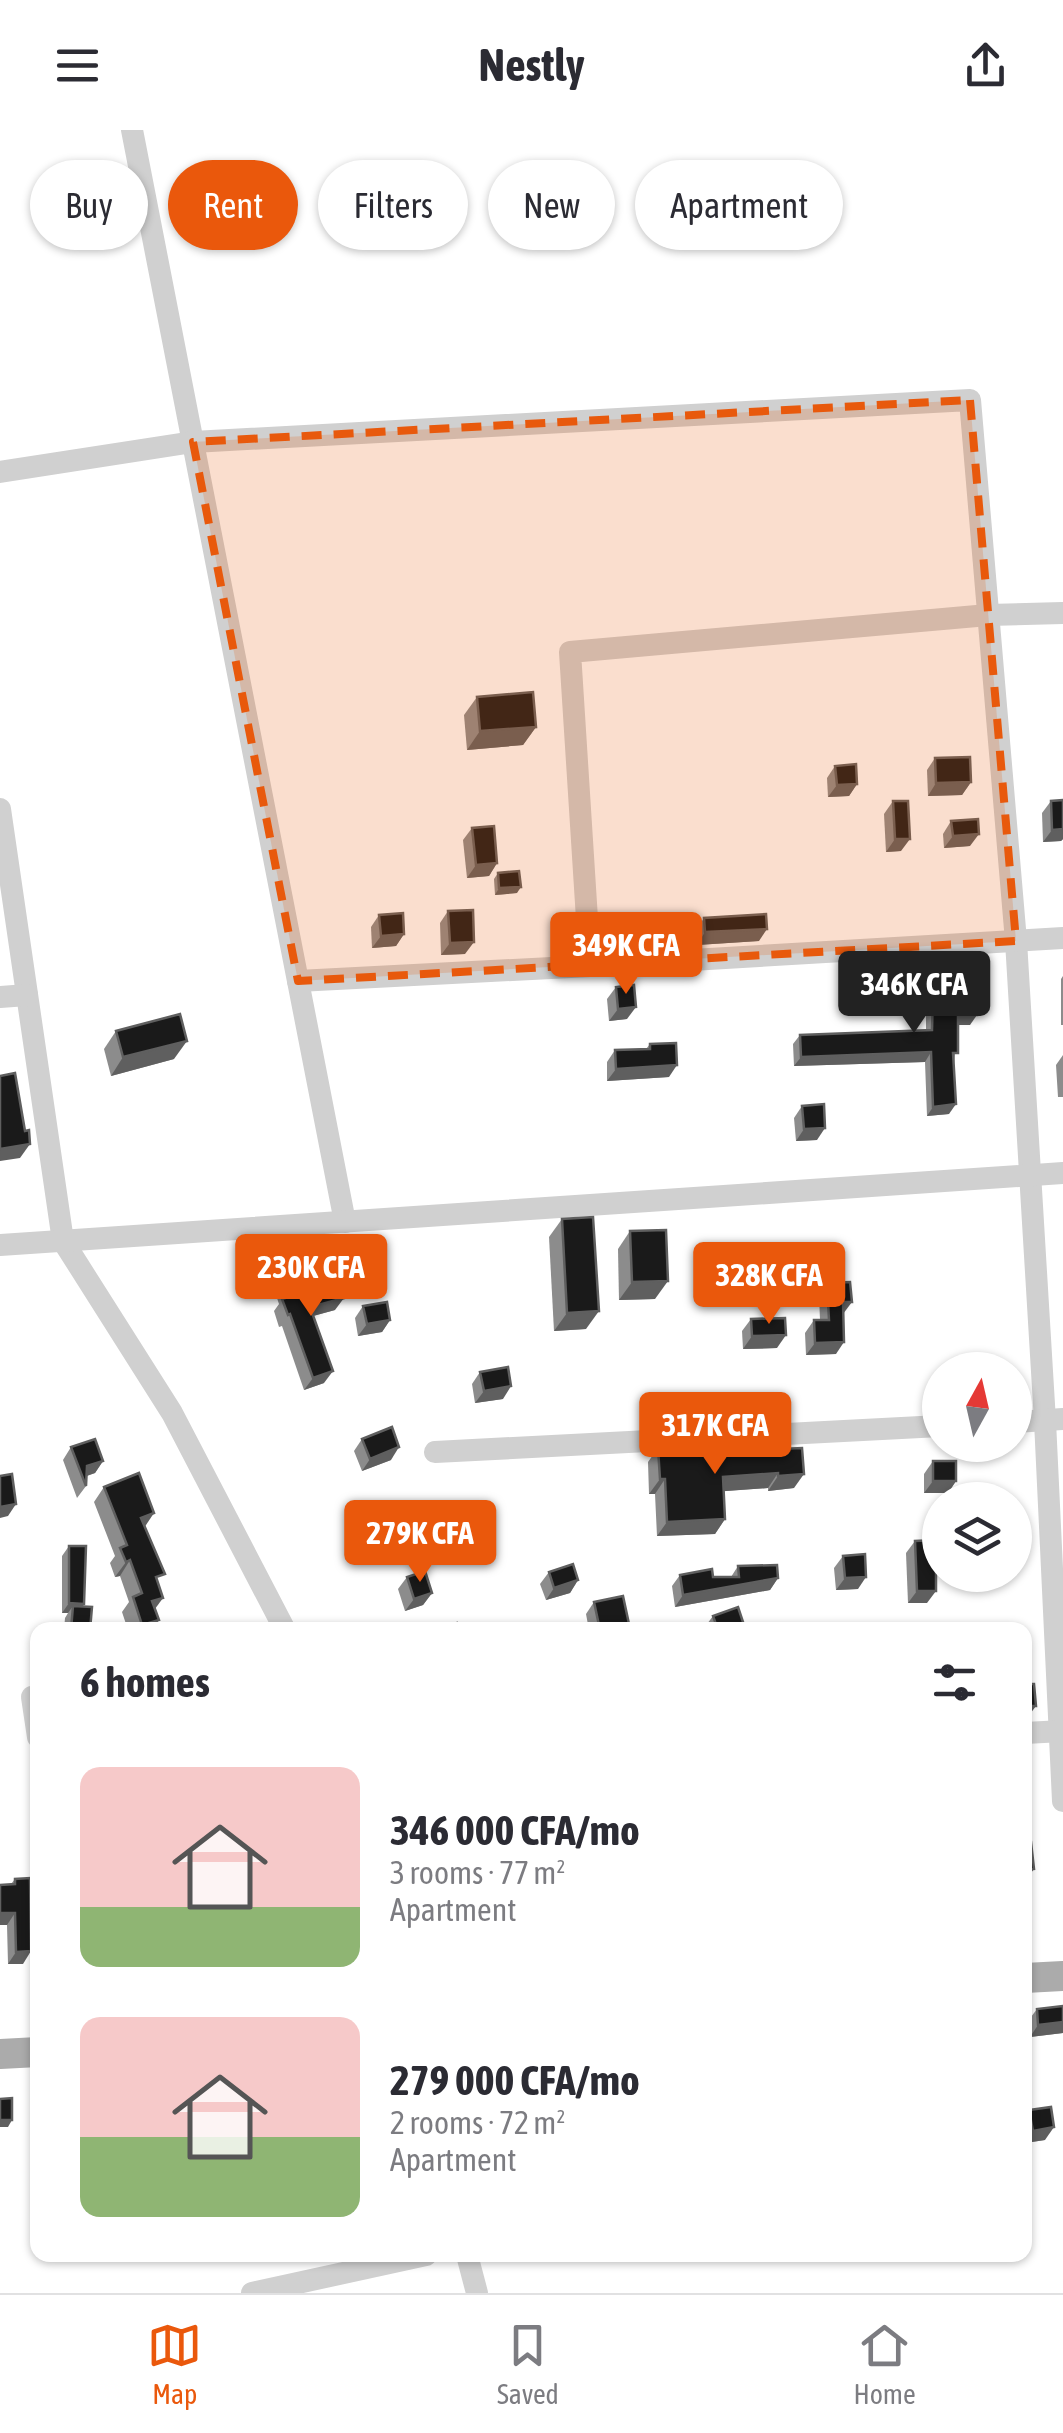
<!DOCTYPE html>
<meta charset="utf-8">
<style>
:root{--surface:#fff;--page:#f2f2f3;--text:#2b2b33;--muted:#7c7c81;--line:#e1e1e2;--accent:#ea580c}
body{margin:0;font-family:"Asap Condensed",sans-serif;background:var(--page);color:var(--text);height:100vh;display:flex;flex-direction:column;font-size:38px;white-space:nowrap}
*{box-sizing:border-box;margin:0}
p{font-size:32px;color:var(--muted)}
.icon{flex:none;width:55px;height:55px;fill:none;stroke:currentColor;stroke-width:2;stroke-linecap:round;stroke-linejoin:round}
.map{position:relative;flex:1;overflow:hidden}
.details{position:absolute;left:30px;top:1492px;width:1002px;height:640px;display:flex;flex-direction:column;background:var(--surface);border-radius:20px;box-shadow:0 2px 8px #0004}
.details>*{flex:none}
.top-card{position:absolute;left:30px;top:30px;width:1005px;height:90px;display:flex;gap:20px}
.needle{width:65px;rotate:8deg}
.controls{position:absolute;left:922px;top:1222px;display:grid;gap:20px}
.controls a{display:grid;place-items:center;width:110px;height:110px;border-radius:50%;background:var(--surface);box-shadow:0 2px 8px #0004;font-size:50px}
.price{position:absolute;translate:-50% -85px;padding:0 22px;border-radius:10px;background:var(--accent);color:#fff;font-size:32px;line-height:65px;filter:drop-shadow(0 2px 5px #0008)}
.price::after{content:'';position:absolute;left:50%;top:60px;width:30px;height:22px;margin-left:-15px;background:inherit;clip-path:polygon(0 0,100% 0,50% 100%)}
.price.active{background:#222;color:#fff}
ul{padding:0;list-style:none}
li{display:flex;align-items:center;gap:30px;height:250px;padding:0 50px}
li span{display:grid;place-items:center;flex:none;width:280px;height:200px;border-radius:20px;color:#555}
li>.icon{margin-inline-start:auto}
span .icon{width:120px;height:120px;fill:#fffc;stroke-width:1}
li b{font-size:42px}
h2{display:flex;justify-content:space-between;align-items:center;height:120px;padding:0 50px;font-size:42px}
.tag{padding:0 35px;border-radius:45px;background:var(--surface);box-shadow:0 2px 8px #0004;font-size:35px;line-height:90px}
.tag.active{background:var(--accent);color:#fff}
header{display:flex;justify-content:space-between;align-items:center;height:130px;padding:0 50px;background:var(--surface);font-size:45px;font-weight:700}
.tab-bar{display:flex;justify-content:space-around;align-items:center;height:140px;border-top:2px solid var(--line);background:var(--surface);font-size:28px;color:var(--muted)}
.tab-bar a{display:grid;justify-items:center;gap:5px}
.tab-bar .active{color:var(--accent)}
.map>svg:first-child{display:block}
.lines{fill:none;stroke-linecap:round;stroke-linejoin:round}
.minor{stroke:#d0d0d0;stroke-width:22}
.major{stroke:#ababab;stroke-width:30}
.wall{fill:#8c8c8c}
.shaded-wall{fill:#5f5f5f}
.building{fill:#1a1a1a;stroke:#5f5f5f;stroke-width:2.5}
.marked{fill:#e8590c;fill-opacity:0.2;stroke:#e8590c;stroke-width:8;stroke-dasharray:20 12;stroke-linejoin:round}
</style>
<header><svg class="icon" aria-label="menu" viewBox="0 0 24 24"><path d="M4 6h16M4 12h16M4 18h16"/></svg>Nestly<svg class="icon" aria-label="share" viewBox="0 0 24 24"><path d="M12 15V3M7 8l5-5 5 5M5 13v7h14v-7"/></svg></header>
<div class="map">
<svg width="1063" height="2163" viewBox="0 0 1063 2163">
<rect width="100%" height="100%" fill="#fff"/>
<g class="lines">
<!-- minor -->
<g class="minor">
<path d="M132 0 345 1092"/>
<path d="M0 342 193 312 970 270 1016 811 1045 1291 1063 1671"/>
<path d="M0 679 63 1111 172 1283 285 1500"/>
<path d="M590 836 570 522 988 485 1063 483"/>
<path d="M298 851 590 836 1063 808"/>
<path d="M0 867 27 865"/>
<path d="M0 1115 1063 1043"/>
<path d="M1015 1292 1063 1289"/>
<path d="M435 1322 940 1296"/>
<path d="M32 1567 38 1607"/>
<path d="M1025 1603 1063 1601"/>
<path d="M467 2125 477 2163"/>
<path d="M252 2163 426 2125"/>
</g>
<!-- major -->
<g class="major">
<path d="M1025 1848 1063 1846"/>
<path d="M0 1924 38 1922"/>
</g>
</g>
<!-- wall -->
<g class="wall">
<path d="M477 567 536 597 523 615 467 620 464 585Z"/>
<path d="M935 628 971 652 962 665 928 666 927 640Z"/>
<path d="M835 636 857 654 849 666 828 667 827 648Z"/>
<path d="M1063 670V709L1061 711 1043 712 1042 683 1051 671Z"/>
<path d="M893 671 901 721 886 722 884 684Z"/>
<path d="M951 691 970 716 944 718 943 704Z"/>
<path d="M472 698 497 733 489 746 467 748 463 710Z"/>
<path d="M498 743 517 763 495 765 494 749Z"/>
<path d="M448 781 465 824 441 825 440 793Z"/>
<path d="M379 785 404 804 396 816 372 818 371 797Z"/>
<path d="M704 788 759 811 697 815 696 800Z"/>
<path d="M612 794 678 804 669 816 604 820 603 806Z"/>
<path d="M958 829 980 846 976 851 970 895H958L949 984 927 986 925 932 794 936 793 914 800 905 926 900V874L933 865H952L951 839Z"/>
<path d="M1063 846V895H1061V849Z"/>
<path d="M616 857 627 889 609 891 607 869Z"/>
<path d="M116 901 174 929 111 946 104 919Z"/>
<path d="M650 914 669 947 607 951V932L615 920 646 919Z"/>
<path d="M1063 925V967H1058L1056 935Z"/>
<path d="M802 976 817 1010 796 1011 794 988Z"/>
<path d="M562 1089 586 1199 554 1201 549 1107Z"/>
<path d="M630 1101 655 1169 619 1170 618 1119Z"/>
<path d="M284 1152 303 1157 335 1180 313 1186 324 1253 304 1260 282 1196 279 1197 274 1181 279 1174 276 1165Z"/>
<path d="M827 1153 836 1224 806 1225 805 1203 814 1190H820L819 1165Z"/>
<path d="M363 1176 390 1190 382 1202 358 1206 355 1188Z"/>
<path d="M751 1189 777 1218 743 1219 742 1201Z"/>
<path d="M480 1242 503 1269 475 1273 472 1254Z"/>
<path d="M362 1309 391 1330 362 1341 354 1321Z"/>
<path d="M71 1317 103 1331 95 1343 87 1346 86 1356 77 1368 63 1330Z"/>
<path d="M658 1318 711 1322 802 1318 794 1358 768 1361V1358L724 1361 725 1389 715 1404 657 1406 655 1364H649L648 1332Z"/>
<path d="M933 1331 956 1351 948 1363H924V1344Z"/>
<path d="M104 1357 145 1397 158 1454 155 1479 159 1490 151 1500H128L122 1482 129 1472 120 1446 115 1447 110 1433 115 1426 94 1372Z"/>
<path d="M915 1411 927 1473H908L906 1423Z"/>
<path d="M69 1416 84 1474 83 1477 90 1500H64L65 1488 68 1483H62V1426Z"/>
<path d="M843 1426 858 1459 836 1460 834 1438Z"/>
<path d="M738 1436 778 1448 770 1460 675 1477 672 1456 680 1445 731 1447Z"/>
<path d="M549 1442 578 1450 570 1463 546 1470 540 1454Z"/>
<path d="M407 1447 432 1463 423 1475 405 1481 398 1459Z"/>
<path d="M594 1472 625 1500H589L586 1484Z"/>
<path d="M713 1486 744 1495 741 1500H705L704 1498Z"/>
<path d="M15 1749 23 1834H8L7 1795H0V1755L11 1754Z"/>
<path d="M1063 1876V1903L1030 1907 1028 1891 1037 1879Z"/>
<path d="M1029 1980 1045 2010 1025 2013V1986Z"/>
</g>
<!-- shaded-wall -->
<g class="shaded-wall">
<path d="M536 597 523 615 467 620 480 601Z"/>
<path d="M971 652 962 665 928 666 936 653Z"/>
<path d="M857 654 849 666 828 667 837 655Z"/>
<path d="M1063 699V709L1061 711 1043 712 1052 700Z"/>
<path d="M979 704 970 716 944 718 953 706Z"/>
<path d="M895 709H910L901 721 886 722Z"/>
<path d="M497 733 489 746 467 748 476 735Z"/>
<path d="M521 757 517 763 495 765 499 758Z"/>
<path d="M767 799 759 811 697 815 705 802Z"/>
<path d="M404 804 396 816 372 818 381 806Z"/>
<path d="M678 804 669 816 604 820 613 808Z"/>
<path d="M474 812 465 824 441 825 450 813Z"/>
<path d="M636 877 627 889 609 891 618 879Z"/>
<path d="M958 885H977L970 895H951Z"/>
<path d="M187 911 174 929 111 946 123 927Z"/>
<path d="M931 922 925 932 794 936 801 927Z"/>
<path d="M677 935 669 947 607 951 616 939Z"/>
<path d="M956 974 949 984 927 986 933 977Z"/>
<path d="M825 998 817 1010 796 1011 804 999Z"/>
<path d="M30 1014 20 1028 0 1031V1019Z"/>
<path d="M668 1151 655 1169 619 1170 632 1152Z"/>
<path d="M344 1168 335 1180 302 1189 310 1177Z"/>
<path d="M843 1172H852L843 1184Z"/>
<path d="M599 1181 586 1199 554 1201 567 1183Z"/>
<path d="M390 1190 382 1202 358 1206 367 1194Z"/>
<path d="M786 1205 777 1218 743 1219 752 1206Z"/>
<path d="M844 1212 836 1224 806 1225 815 1213Z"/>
<path d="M333 1241 324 1253 304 1260 313 1248Z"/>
<path d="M511 1256 503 1269 475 1273 484 1261Z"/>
<path d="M399 1317 391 1330 362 1341 370 1329Z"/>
<path d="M103 1331 95 1343 83 1347 87 1336Z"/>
<path d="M778 1343 768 1358 713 1362 723 1347Z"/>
<path d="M804 1344 794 1358 768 1361 778 1346Z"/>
<path d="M660 1349H665L655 1364H649Z"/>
<path d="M933 1351H956L948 1363H924Z"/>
<path d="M16 1374 8 1386 0 1388V1377Z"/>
<path d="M154 1383 144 1398 141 1388Z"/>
<path d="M725 1389 715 1404 657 1406 667 1392Z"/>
<path d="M130 1430 120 1446 115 1447 126 1432Z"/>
<path d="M866 1447 858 1459 836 1460 845 1448Z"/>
<path d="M778 1448 770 1460 675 1477 683 1465Z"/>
<path d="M578 1450 570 1463 546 1470 554 1458Z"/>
<path d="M917 1461H936L927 1473H908Z"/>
<path d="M432 1463 423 1475 405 1481 414 1469Z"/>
<path d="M163 1468 152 1483V1471Z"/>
<path d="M69 1473 84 1474 77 1484 73 1476 68 1483H62Z"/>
<path d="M159 1490 151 1500H139L142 1495Z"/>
<path d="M629 1494 625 1500H600Z"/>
<path d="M1025 1576H1036L1027 1588H1025Z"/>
<path d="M1034 1739 1025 1751V1740Z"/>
<path d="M0 1783H15L7 1795H0Z"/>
<path d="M31 1821 23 1834H8L16 1822Z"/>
<path d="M1063 1892V1903L1030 1907 1038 1895Z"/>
<path d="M0 1990H12L8 1997H0Z"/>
<path d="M1054 1997 1045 2010 1025 2013 1033 2001Z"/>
</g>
<!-- building -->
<g class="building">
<path d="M533 562 536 597 480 601 477 567Z"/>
<path d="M970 627 971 652 936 653 935 628Z"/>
<path d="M856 634 857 654 837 655 835 636Z"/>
<path d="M1063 670V699L1052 700 1051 671Z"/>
<path d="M893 671H908L910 709H895Z"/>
<path d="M978 689 979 704 953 706 951 691Z"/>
<path d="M494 696 497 733 476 735 472 698Z"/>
<path d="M519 741 521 757 499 758 498 743Z"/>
<path d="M473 780 474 812 450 813 448 781Z"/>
<path d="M403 783 404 804 381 806 379 785Z"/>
<path d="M766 784 767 799 705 802 704 788Z"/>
<path d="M677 789 678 804 613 808 612 794Z"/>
<path d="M958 829H979L980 846H976L977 885H958V923H953L956 974 933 977 931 922 801 927 800 905 932 900 933 865H959Z"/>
<path d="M634 855 636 877 618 879 616 857Z"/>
<path d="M180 884 187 911 123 927 116 901Z"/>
<path d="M676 913 677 935 616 939 615 920 650 919V914Z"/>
<path d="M15 943 25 1001 29 1000 30 1014 0 1019V946Z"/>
<path d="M824 974 825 998 804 999 802 976Z"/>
<path d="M593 1087 599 1181 567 1183 562 1089Z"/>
<path d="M666 1100 668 1151 632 1152 630 1101Z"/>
<path d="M299 1147 303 1157 339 1148 344 1168 310 1177 333 1241 313 1248 290 1184 288 1185 282 1169 289 1167 284 1152Z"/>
<path d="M850 1152 852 1172H843L844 1212 815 1213 814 1190H829L827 1153Z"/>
<path d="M387 1172 390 1190 367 1194 363 1176Z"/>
<path d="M785 1188 786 1205 752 1206 751 1189Z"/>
<path d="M508 1237 511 1256 484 1261 480 1242Z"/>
<path d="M392 1297 399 1317 370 1329 362 1309Z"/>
<path d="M95 1309 103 1331 87 1336 86 1356 71 1317Z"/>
<path d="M711 1315V1322L802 1318 804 1344 778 1346V1343L723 1347 725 1389 667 1392 665 1349H660L658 1318Z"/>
<rect x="933" y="1331" width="23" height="20"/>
<path d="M139 1343 154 1383 141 1388 165 1444 156 1447 163 1468 152 1471 159 1490 142 1495 133 1467 142 1463 130 1430 126 1432 120 1418 127 1415 104 1357Z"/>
<path d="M12 1344 16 1374 0 1377V1346Z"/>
<path d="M936 1410V1461H917L915 1411Z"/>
<path d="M69 1416H86L84 1474 69 1473Z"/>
<path d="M865 1424 866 1447 845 1448 843 1426Z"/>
<path d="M573 1434 578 1450 554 1458 549 1442Z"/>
<path d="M777 1435 778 1448 683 1465 680 1445 712 1439 713 1447H739L738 1436Z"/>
<path d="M425 1441 432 1463 414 1469 407 1447Z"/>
<path d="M623 1466 629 1494 600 1500 594 1472Z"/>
<path d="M73 1476 92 1477 90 1500H71Z"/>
<path d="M738 1477 744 1495 731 1500H718L713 1486Z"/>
<path d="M457 1493 459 1500H429Z"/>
<path d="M1025 1554H1034L1036 1576H1025Z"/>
<path d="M1025 1712H1031L1034 1739 1025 1740Z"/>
<path d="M30 1748 31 1821 16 1822 15 1783H0V1755L15 1754V1749Z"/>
<path d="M1063 1876V1892L1038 1895 1037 1879Z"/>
<path d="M12 1968V1990H0V1969Z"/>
<path d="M1051 1977 1054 1997 1033 2001 1029 1980Z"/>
</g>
<!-- marked area -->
<path class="marked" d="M970 270 1016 811 298 851 193 312Z"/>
</svg>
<div class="controls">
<a><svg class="needle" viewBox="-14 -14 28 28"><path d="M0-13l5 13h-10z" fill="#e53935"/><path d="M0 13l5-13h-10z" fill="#7c7c81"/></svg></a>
<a><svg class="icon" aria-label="layers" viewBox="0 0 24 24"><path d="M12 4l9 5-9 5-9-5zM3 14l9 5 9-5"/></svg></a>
</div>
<b class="price" style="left:626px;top:867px">349K CFA</b>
<b class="price active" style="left:914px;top:906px">346K CFA</b>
<b class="price" style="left:311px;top:1189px">230K CFA</b>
<b class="price" style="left:769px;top:1197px">328K CFA</b>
<b class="price" style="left:715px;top:1347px">317K CFA</b>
<b class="price" style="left:420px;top:1455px">279K CFA</b>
<div class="top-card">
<a class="tag">Buy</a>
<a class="tag active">Rent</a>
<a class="tag">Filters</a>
<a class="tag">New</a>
<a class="tag">Apartment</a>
</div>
<section class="details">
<h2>6 homes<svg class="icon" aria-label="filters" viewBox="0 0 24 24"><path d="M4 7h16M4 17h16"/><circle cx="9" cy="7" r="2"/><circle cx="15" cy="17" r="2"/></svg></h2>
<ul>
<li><span style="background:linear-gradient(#f6c9c9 70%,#8fb573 0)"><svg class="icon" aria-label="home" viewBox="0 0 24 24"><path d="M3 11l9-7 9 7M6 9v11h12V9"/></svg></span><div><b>346 000 CFA/mo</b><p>3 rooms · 77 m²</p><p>Apartment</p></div></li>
<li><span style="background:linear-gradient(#f6c9c9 60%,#8fb573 0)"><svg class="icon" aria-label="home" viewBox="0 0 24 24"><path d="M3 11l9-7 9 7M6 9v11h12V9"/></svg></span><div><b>279 000 CFA/mo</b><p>2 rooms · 72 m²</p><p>Apartment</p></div></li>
</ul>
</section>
</div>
<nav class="tab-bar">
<a class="active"><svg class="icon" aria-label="map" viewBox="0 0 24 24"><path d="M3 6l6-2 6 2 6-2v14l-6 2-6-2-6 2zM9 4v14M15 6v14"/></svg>Map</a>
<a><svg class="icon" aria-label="saved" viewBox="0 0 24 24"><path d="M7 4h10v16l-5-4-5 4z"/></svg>Saved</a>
<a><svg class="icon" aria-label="home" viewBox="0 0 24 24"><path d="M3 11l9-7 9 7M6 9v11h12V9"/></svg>Home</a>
</nav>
